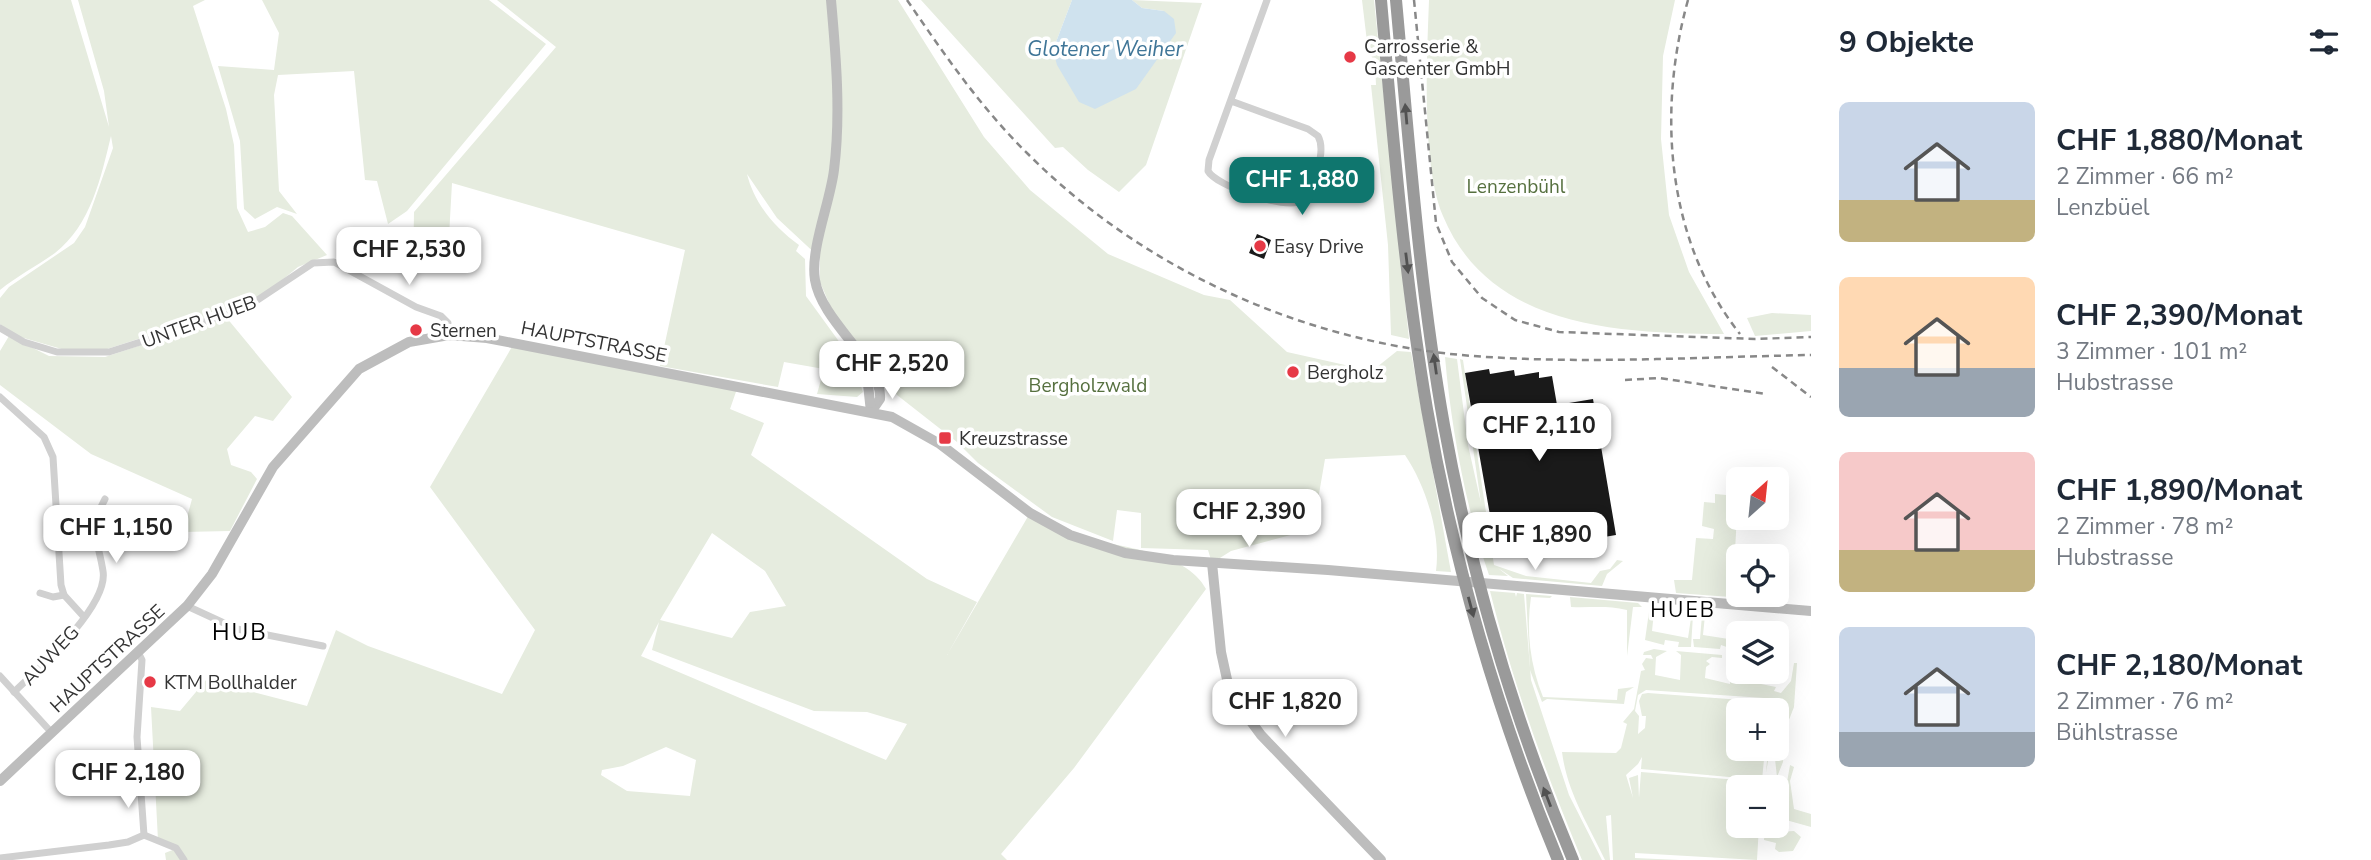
<!DOCTYPE html>
<html lang="de">
<meta charset="utf-8">
<style>
:root{--surface:#fff;--page:#f6f6f7;--text:#1f2937;--muted:#747a83;--accent:#0f766e}
body{margin:0;font-family:"Nunito Sans",sans-serif;background:var(--page);color:var(--text);height:100vh;display:flex;flex-direction:column;font-size:26px;white-space:nowrap}
*{box-sizing:border-box;margin:0}
p{font-size:23px;color:var(--muted)}
.icon{flex:none;width:38px;height:38px;fill:none;stroke:currentColor;stroke-width:2;stroke-linecap:round;stroke-linejoin:round}
.map{position:relative;flex:1;overflow:hidden}
.drawer{display:flex;flex-direction:column;background:var(--surface);width:560px}
.drawer>*{flex:none}
.needle{width:46px;rotate:27deg}
.tools{position:absolute;left:1726px;top:467px;display:grid;gap:14px}
.tools a{display:grid;place-items:center;width:63px;height:63px;border-radius:10px;background:var(--surface);box-shadow:0 7px 28px #0002;font-size:35px}
.price{position:absolute;translate:-50% -60px;padding:0 16px;border-radius:14px;background:#fff;color:#222;font-size:23px;line-height:46px;filter:drop-shadow(0 2px 4px #0008)}
.price::after{content:'';position:absolute;left:50%;top:42px;width:21px;height:16px;margin-left:-10px;background:inherit;clip-path:polygon(0 0,100% 0,50% 100%)}
.price.current{background:var(--accent);color:#fff}
ul{padding:0;list-style:none}
li{display:flex;align-items:center;gap:21px;height:175px;padding:0 28px}
li span{display:grid;place-items:center;flex:none;width:196px;height:140px;border-radius:10px;color:#555}
li>.icon{margin-inline-start:auto}
span .icon{width:84px;height:84px;fill:#fffc;stroke-width:1}
li b{font-size:30px}
h2{display:flex;justify-content:space-between;align-items:center;height:84px;padding:0 28px;font-size:30px}
main{display:flex;flex:1;min-height:0}
.map>svg:first-child{display:block}
.green{fill:#e6ecdf;fill-rule:evenodd}
.water{fill:#cfe2ee}
.building{fill:#1a1a1a}
.lines{fill:none;stroke-linecap:round;stroke-linejoin:round}
.street{stroke:#d0d0d0;stroke-width:7}
.secondary{stroke:#bdbdbd;stroke-width:10}
.highway{stroke:#9a9a9a;stroke-width:12}
.rail{stroke:#888;stroke-width:2.5;stroke-dasharray:7 5;stroke-linecap:butt}
.oneway{fill:#525252}
.poi-dot{fill:#e63946;stroke:#fff;stroke-width:2.5}
.labels{text-anchor:middle;stroke-width:7;stroke-linejoin:round;paint-order:stroke}
.poi-label{font-size:19px;fill:#333;stroke:#fff;text-anchor:start}
.park-label{font-size:19px;fill:#56703f;stroke:#fff}
.street-label{font-size:19px;fill:#333;stroke:#fff}
.water-label{font-size:21px;font-style:italic;fill:#3f7597;stroke:#fff}
.neighbourhood-label{font-size:21px;letter-spacing:2px;fill:#000;stroke:#fff}
.quarter-label{font-size:23px;letter-spacing:2px;fill:#000;stroke:#fff}
</style>
<main>
<div class="map">
<svg width="1811" height="860" viewBox="0 0 1811 860">
<rect width="100%" height="100%" fill="#fff"/>
<!-- green -->
<g class="green">
<path d="M0 0H71L109 127 104 91 78 0H205L193 6 226 109 234 145 237 208 248 232 265 227 283 213 292 216 327 255 298 267 270 290 237 307 101 351 72 352 17 336 0 324V298L9 287 74 243 85 227 113 148 111 136C101 177 91 225 55 253 37 266 17 276 0 290Z"/>
<path d="M262 0H489L546 44 407 211 388 224 377 181 365 180 354 71 278 75 274 95 279 191 297 214 277 207 255 219 244 209 240 141 218 66 274 70 279 33Z"/>
<path d="M497 0H898L984 137 1030 190 1108 254 1204 295 1230 300 1287 352 1372 371 1397 351 1411 352 1451 572 1436 571C1441 534 1426 486 1405 455L1325 459 1313 529 1231 551 1212 563 1208 550 1141 548V513L1117 510 1113 541 1052 517 978 463 957 442 897 395 832 310 820 282V258L777 218 747 174C754 203 775 228 799 245L796 251 805 259 806 296 851 358 863 392 857 397 817 394 824 369 784 362 778 387 660 366 685 250 452 183 447 272 413 271 414 212 556 47Z"/>
<path d="M921 0H1072L1053 50 1164 11 1142 8 1132 0 1202 3 1146 165 1119 192 1088 170 1063 147 1055 148Z"/>
<path d="M1362 0H1374L1409 339 1391 335 1388 245 1371 85H1376L1375 63 1368 50Z"/>
<path d="M1429 0H1675L1663 56 1661 139 1669 215 1689 272 1724 334C1620 333 1490 329 1443 216 1421 163 1427 58 1429 0Z"/>
<path d="M1772 313 1811 315V331L1755 336 1747 318Z"/>
<path d="M226 317 292 397 273 421 255 416 227 449 231 465 251 472 257 479 230 531 183 532 192 499 91 454 0 385V351L9 336 49 356 105 357Z"/>
<path d="M513 345 738 386 730 409 764 423 751 455 927 579 977 602 947 655 1030 513C1044 520 1059 531 1074 535 1113 547 1186 550 1206 589L1074 768 1001 854 1007 860H166L165 853 175 849 158 840 151 707 180 711 206 680 307 706 336 630 368 646 502 694 535 630 430 487ZM712 533 765 571 786 606 750 612 732 638 660 620ZM659 622 652 650 814 711 867 712 907 724 886 760 641 656ZM666 747 696 760 690 796 627 791 601 775 602 770 623 766Z"/>
<path d="M1445 357 1457 359 1468 445 1481 503 1460 359 1463 360 1494 565 1526 576 1591 583 1600 571 1610 569 1617 560 1623 561 1607 574 1602 586 1513 578 1498 568 1508 576 1489 575C1466 509 1451 427 1445 357Z"/>
<path d="M1715 494 1738 496 1733 588H1738V595H1759L1758 599 1676 593 1674 580H1692L1696 538 1713 539 1714 529 1702 526 1704 502 1715 503Z"/>
<path d="M1490 591 1515 593 1516 597 1517 593 1524 594 1531 680 1569 795 1602 860H1582C1545 771 1514 687 1490 591Z"/>
<path d="M1526 594 1552 596 1550 598 1531 597C1526 631 1530 665 1543 697L1617 700 1618 689 1634 687 1626 692 1624 704 1547 699 1542 702 1530 670Z"/>
<path d="M1570 597 1638 603 1642 607H1633L1627 656V610C1606 605 1591 608 1571 607Z"/>
<path d="M1649 612H1654L1652 631 1688 638 1691 618 1684 617 1685 614 1693 615 1691 647H1678L1679 642 1665 640 1664 645 1645 640Z"/>
<path d="M1702 615H1705L1703 635 1735 640 1738 651 1721 645 1720 649 1694 647 1693 639H1700Z"/>
<path d="M1654 649 1667 651 1656 657 1655 675 1680 680 1681 655 1676 651 1722 655V658L1712 657 1706 661 1710 664 1706 667 1705 678 1730 684 1733 659H1727V655L1738 656V672H1760L1761 684 1776 687 1774 691 1781 693 1791 681 1794 663H1797L1794 707 1785 730 1783 762 1777 777 1775 759 1768 761 1766 773 1768 749H1776V735L1785 721C1785 708 1776 702 1764 698L1646 690 1638 695 1635 711 1639 716 1638 734 1645 728 1646 716H1642L1639 701 1642 694 1648 693 1769 702 1783 715 1776 731V710H1738V749H1765L1762 780 1641 769 1642 757 1638 764 1626 775 1633 798 1629 778 1638 775 1639 798 1641 772 1763 782 1762 787 1738 788V826H1759L1757 860 1635 853V858L1680 860H1613L1611 815 1606 816 1610 860H1605C1588 824 1567 792 1562 752L1616 753 1621 748 1627 724 1623 722 1634 709 1641 671 1645 670 1642 664 1646 658 1653 659 1651 655H1643L1644 652Z"/>
<path d="M1790 765 1794 767 1790 781 1794 809 1811 814V827L1786 820 1782 811Z"/>
<path d="M1765 826H1773L1779 832 1794 831 1801 837 1793 851 1779 852 1775 849 1776 843 1764 840Z"/>
</g>
<!-- water -->
<path class="water" d="M1072 0H1132L1142 8 1164 11 1174 19 1176 33 1136 89 1095 109 1079 102 1057 65 1053 50Z"/>
<!-- building -->
<g class="building">
<path d="M1257 234 1271 240 1264 259 1249 253Z"/>
<path d="M1489 369 1490 374 1514 370 1515 376 1539 372V378L1552 376 1557 405 1593 399 1616 535 1497 555 1465 373Z"/>
</g>
<g class="lines">
<!-- street -->
<g class="street">
<path d="M1231 101 1308 129 1318 136C1327 152 1313 188 1301 201 1285 210 1216 186 1208 171L1209 160 1267 0"/>
<path d="M0 328 24 342 57 352H109L244 309 313 263 334 262 416 307 441 316 448 323 449 335"/>
<path d="M0 397 44 437 53 457 61 585 64 595 84 617"/>
<path d="M40 593 53 597 64 595"/>
<path d="M187 606 237 629 323 646"/>
<path d="M0 676 52 733"/>
<path d="M14 692C37 670 109 606 103 571 98 539 88 531 105 499"/>
<path d="M144 835 176 848 184 860"/>
<path d="M0 858 109 845 128 842 144 835 137 737 142 660 139 654"/>
</g>
<!-- secondary -->
<g class="secondary">
<path d="M831 0C836 56 841 114 834 170 830 203 810 249 815 280 822 323 883 363 880 399L871 412"/>
<path d="M866 366 871 412"/>
<path d="M1212 563 1221 652 1228 684 1238 704 1261 735 1381 860"/>
<path d="M0 781 187 606 212 574 273 467 359 369 409 342 449 335 487 338 892 417 940 444 1030 513 1070 535 1125 553 1173 560 1328 570 1811 611"/>
</g>
<!-- highway -->
<g class="highway">
<path d="M1381 0C1393 137 1404 274 1427 409 1454 564 1498 715 1558 860"/>
<path d="M1396 0C1409 142 1419 285 1444 425 1471 574 1514 720 1573 860"/>
</g>
<!-- rail -->
<g class="rail">
<path d="M907 0C944 54 981 108 1028 154 1143 269 1300 340 1461 355 1577 365 1695 357 1811 355"/>
<path d="M1414 0 1436 223 1452 262 1482 298 1515 320 1559 332 1755 339 1811 337"/>
<path d="M1688 0C1657 111 1666 241 1740 334"/>
<path d="M1772 367 1811 397"/>
<path d="M1625 380 1659 378 1766 394"/>
</g>
</g>
<!-- one-way arrows -->
<defs><path id="oneway-solid" d="M-6-.8H1V-3.2L6.5 0L1 3.2V.8H-6Z" transform="scale(1.75)"/></defs>
<g class="oneway">
<use href="#oneway-solid" transform="translate(1406 114) rotate(-95)"/>
<use href="#oneway-solid" transform="translate(1407 263) rotate(83)"/>
<use href="#oneway-solid" transform="translate(1435 364) rotate(-98)"/>
<use href="#oneway-solid" transform="translate(1471 607) rotate(75)"/>
<use href="#oneway-solid" transform="translate(1547 797) rotate(-111)"/>
</g>
<!-- markers -->
<g class="poi-dot">
<circle cx="1350" cy="57" r="7"/>
<circle cx="1260" cy="246" r="7"/>
<circle cx="416" cy="330" r="7"/>
<circle cx="1293" cy="372" r="7"/>
<rect x="938" y="431" width="14" height="14" rx="3.5"/>
<circle cx="150" cy="682" r="7"/>
</g>
<g class="labels">
<!-- poi labels -->
<g class="poi-label">
<text x="1364" y="53">Carrosserie &amp;<tspan x="1364" dy="22">Gascenter GmbH</tspan></text>
<text x="1274" y="253">Easy Drive</text>
<text x="430" y="337">Sternen</text>
<text x="1307" y="379">Bergholz</text>
<text x="959" y="445">Kreuzstrasse</text>
<text x="164" y="689">KTM Bollhalder</text>
</g>
<!-- park labels -->
<g class="park-label">
<text x="1516" y="193">Lenzenbühl</text>
<text x="1088" y="392">Bergholzwald</text>
</g>
<!-- street labels -->
<g class="street-label">
<text transform="translate(199 321) rotate(-20)" y="7">UNTER HUEB</text>
<text transform="translate(594 341) rotate(11)" y="7">HAUPTSTRASSE</text>
<text transform="translate(50 655) rotate(-47)" y="7">AUWEG</text>
<text transform="translate(107 658) rotate(-43)" y="7">HAUPTSTRASSE</text>
</g>
<!-- water labels -->
<g class="water-label">
<text x="1105" y="56">Glotener Weiher</text>
</g>
<!-- neighbourhood labels -->
<g class="neighbourhood-label">
<text x="1683" y="617">HUEB</text>
</g>
<!-- quarter labels -->
<g class="quarter-label">
<text x="240" y="640">HUB</text>
</g>
</g>
</svg>
<div class="tools">
<a><svg class="needle" viewBox="-14 -14 28 28"><path d="M0-13l5 13h-10z" fill="#e53935"/><path d="M0 13l5-13h-10z" fill="#747a83"/></svg></a>
<a><svg class="icon" aria-label="locate" viewBox="0 0 24 24"><circle cx="12" cy="12" r="6"/><path d="M12 2v4M12 18v4M2 12h4M18 12h4"/></svg></a>
<a><svg class="icon" aria-label="layers" viewBox="0 0 24 24"><path d="M12 4l9 5-9 5-9-5zM3 14l9 5 9-5"/></svg></a>
<a>+</a>
<a>−</a>
</div>
<b class="price current" style="left:1302px;top:217px">CHF 1,880</b>
<b class="price" style="left:409px;top:287px">CHF 2,530</b>
<b class="price" style="left:892px;top:401px">CHF 2,520</b>
<b class="price" style="left:1539px;top:463px">CHF 2,110</b>
<b class="price" style="left:1249px;top:549px">CHF 2,390</b>
<b class="price" style="left:116px;top:565px">CHF 1,150</b>
<b class="price" style="left:1535px;top:572px">CHF 1,890</b>
<b class="price" style="left:1285px;top:739px">CHF 1,820</b>
<b class="price" style="left:128px;top:810px">CHF 2,180</b>
</div>
<section class="drawer">
<h2>9 Objekte<svg class="icon" aria-label="filters" viewBox="0 0 24 24"><path d="M4 7h16M4 17h16"/><circle cx="9" cy="7" r="2"/><circle cx="15" cy="17" r="2"/></svg></h2>
<ul>
<li><span style="background:linear-gradient(#c9d6e8 70%,#c2b280 0)"><svg class="icon" aria-label="home" viewBox="0 0 24 24"><path d="M3 11l9-7 9 7M6 9v11h12V9"/></svg></span><div><b>CHF 1,880/Monat</b><p>2 Zimmer · 66 m²</p><p>Lenzbüel</p></div></li>
<li><span style="background:linear-gradient(#ffd9b3 65%,#9aa5b1 0)"><svg class="icon" aria-label="home" viewBox="0 0 24 24"><path d="M3 11l9-7 9 7M6 9v11h12V9"/></svg></span><div><b>CHF 2,390/Monat</b><p>3 Zimmer · 101 m²</p><p>Hubstrasse</p></div></li>
<li><span style="background:linear-gradient(#f6c9c9 70%,#c2b280 0)"><svg class="icon" aria-label="home" viewBox="0 0 24 24"><path d="M3 11l9-7 9 7M6 9v11h12V9"/></svg></span><div><b>CHF 1,890/Monat</b><p>2 Zimmer · 78 m²</p><p>Hubstrasse</p></div></li>
<li><span style="background:linear-gradient(#c9d6e8 75%,#9aa5b1 0)"><svg class="icon" aria-label="home" viewBox="0 0 24 24"><path d="M3 11l9-7 9 7M6 9v11h12V9"/></svg></span><div><b>CHF 2,180/Monat</b><p>2 Zimmer · 76 m²</p><p>Bühlstrasse</p></div></li>
</ul>
</section>
</main>
